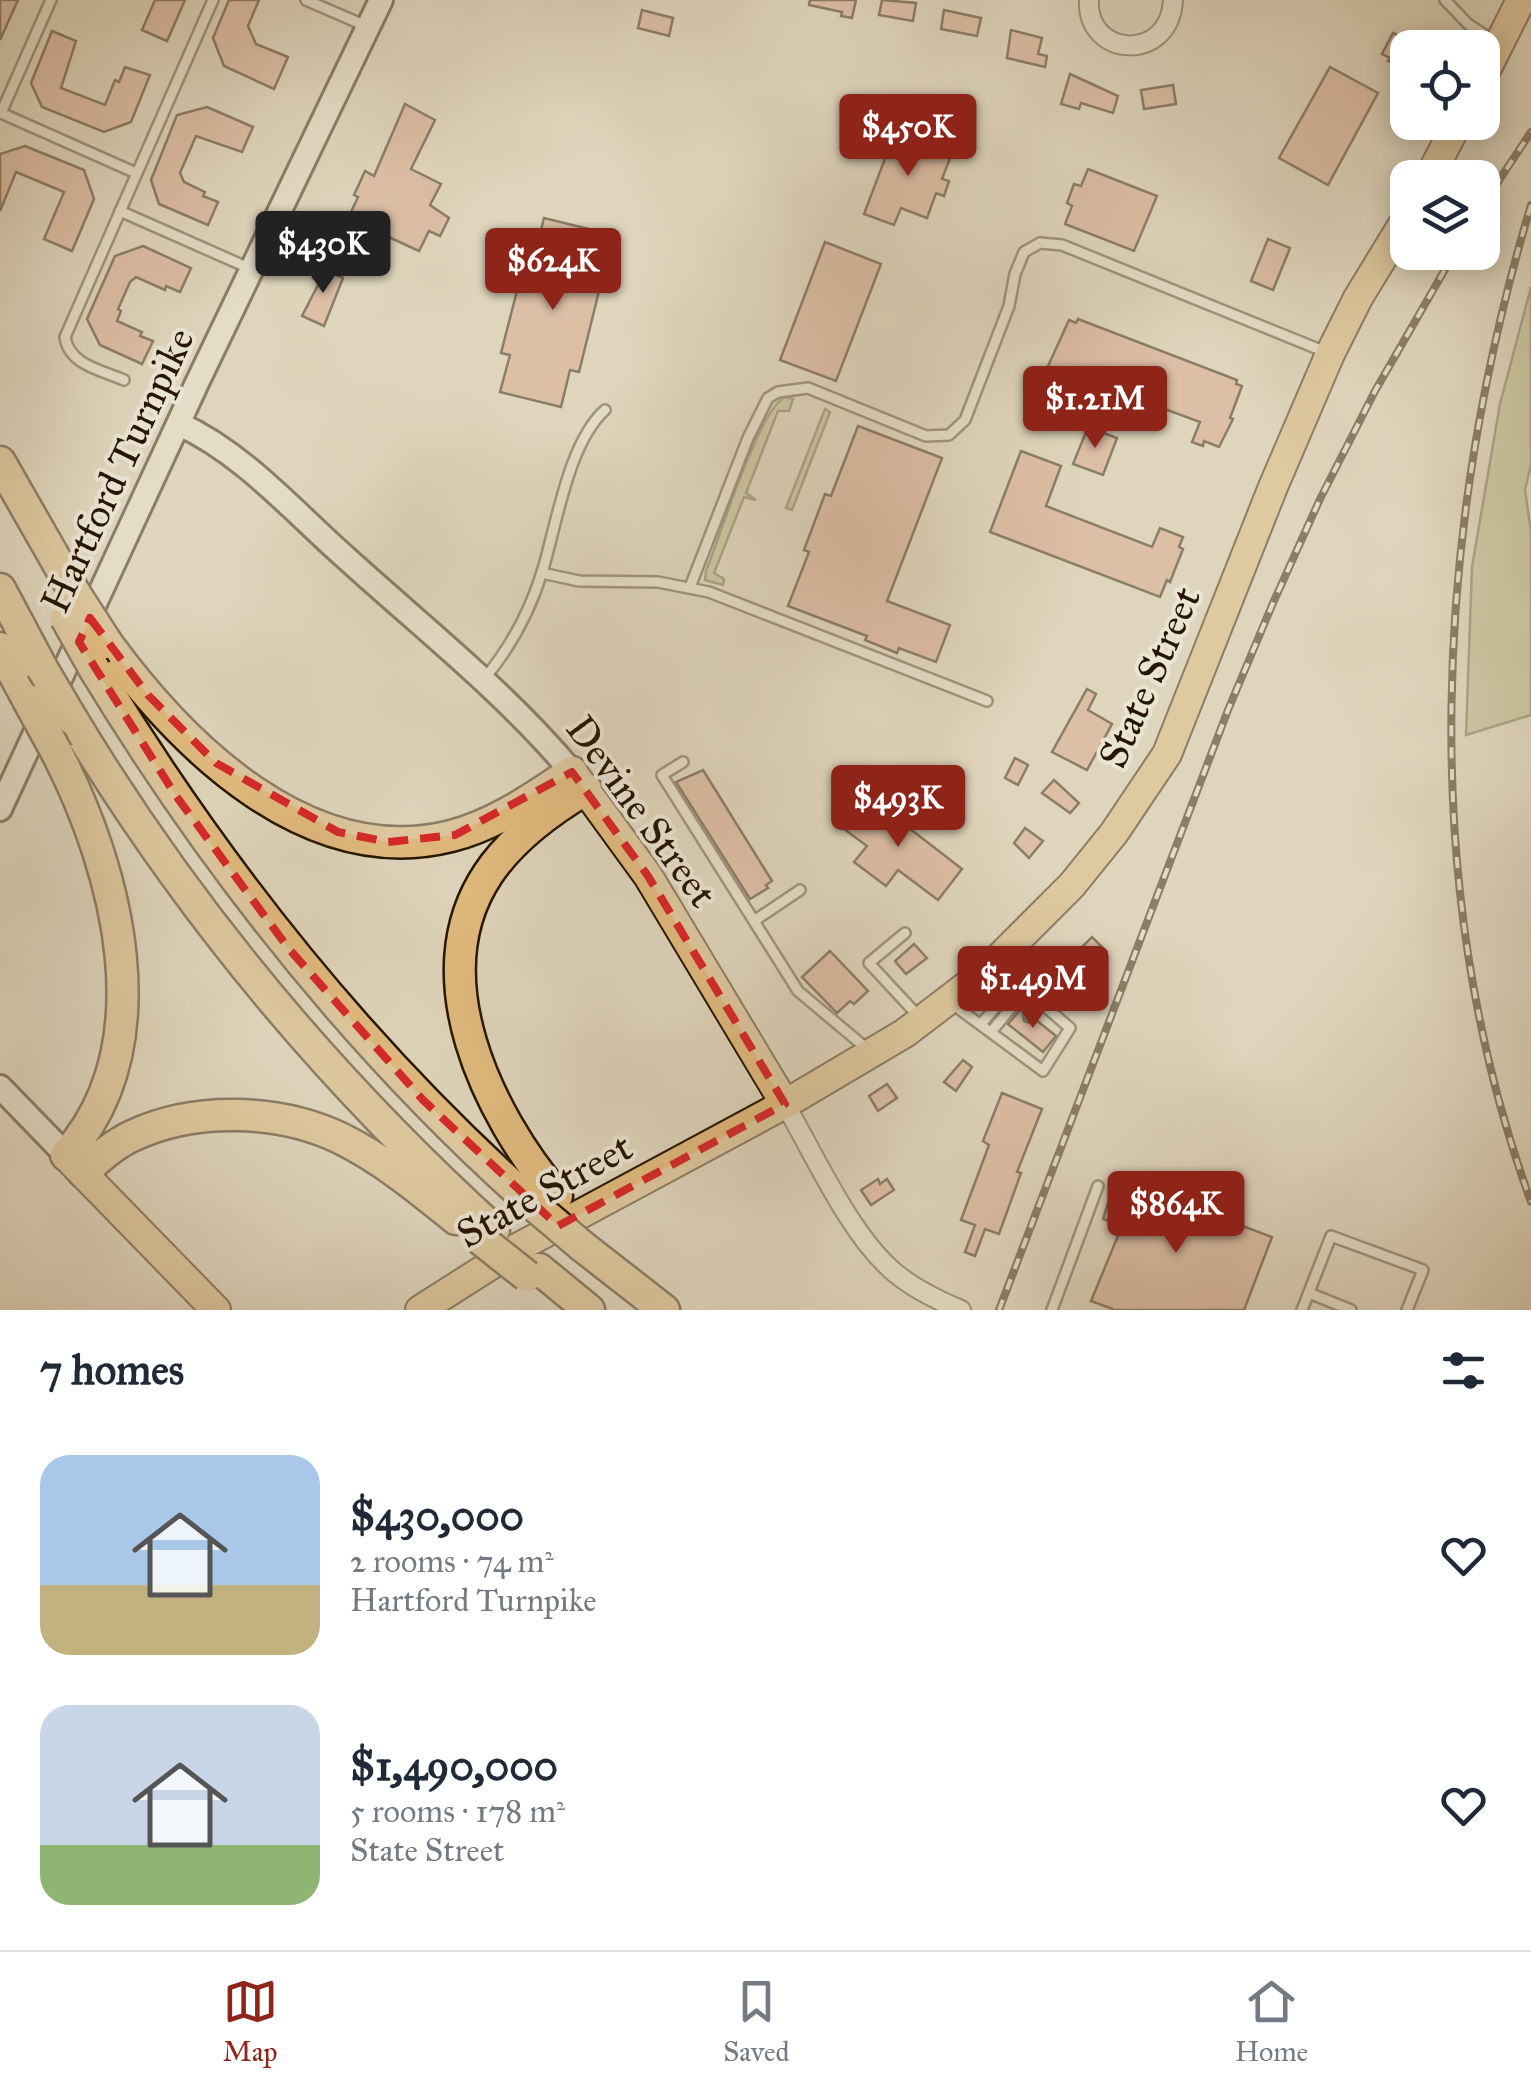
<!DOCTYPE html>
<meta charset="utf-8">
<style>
:root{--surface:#fff;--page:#f2f2f3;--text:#1f2937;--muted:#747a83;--line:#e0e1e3;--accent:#8f2418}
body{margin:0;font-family:"IM FELL Great Primer",serif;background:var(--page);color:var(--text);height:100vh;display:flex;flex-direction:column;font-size:38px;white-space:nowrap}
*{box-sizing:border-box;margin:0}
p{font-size:32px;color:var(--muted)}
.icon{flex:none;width:55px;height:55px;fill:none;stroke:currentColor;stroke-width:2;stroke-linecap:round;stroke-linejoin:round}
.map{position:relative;height:1310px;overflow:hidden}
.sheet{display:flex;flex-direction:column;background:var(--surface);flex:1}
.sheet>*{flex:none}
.tools{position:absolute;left:1390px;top:30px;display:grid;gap:20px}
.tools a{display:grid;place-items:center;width:110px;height:110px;border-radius:20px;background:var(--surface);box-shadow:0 5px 25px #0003;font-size:50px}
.price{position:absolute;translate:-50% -85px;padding:0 22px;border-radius:10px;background:var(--accent);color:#fff;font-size:32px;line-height:65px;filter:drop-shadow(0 2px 5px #0008)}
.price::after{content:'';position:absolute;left:50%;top:60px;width:30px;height:22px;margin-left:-15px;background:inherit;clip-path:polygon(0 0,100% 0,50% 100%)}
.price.selected{background:#222;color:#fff}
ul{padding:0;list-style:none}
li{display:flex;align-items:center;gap:30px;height:250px;padding:0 40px}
li span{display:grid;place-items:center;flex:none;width:280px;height:200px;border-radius:30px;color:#555}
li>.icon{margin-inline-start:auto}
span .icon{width:120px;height:120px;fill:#fffc;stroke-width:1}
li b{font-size:42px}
h2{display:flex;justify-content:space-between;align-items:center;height:120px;padding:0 40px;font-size:42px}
.tab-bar{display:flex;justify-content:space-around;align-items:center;height:140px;border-top:2px solid var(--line);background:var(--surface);font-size:28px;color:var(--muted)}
.tab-bar a{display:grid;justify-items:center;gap:5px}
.tab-bar .selected{color:var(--accent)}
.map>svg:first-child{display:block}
.green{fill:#babb8c;stroke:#706846;stroke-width:2.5}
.building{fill:#dba48c;stroke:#261500;stroke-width:2.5}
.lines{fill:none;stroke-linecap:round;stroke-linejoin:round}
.service-casing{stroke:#54452f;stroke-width:14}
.minor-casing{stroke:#54452f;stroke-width:22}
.secondary-casing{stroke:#261500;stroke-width:28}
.primary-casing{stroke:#261500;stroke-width:32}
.motorway-casing{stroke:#261500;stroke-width:35}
.service{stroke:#eae4d3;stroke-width:9}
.minor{stroke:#eae4d3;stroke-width:18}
.secondary{stroke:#eae4d3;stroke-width:22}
.primary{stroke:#e0ba7e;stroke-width:28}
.motorway{stroke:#e0ba7e;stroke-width:30}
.rail-casing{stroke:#261500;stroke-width:8}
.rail{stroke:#eae4d3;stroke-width:4;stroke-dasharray:11;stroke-linecap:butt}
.motorway-bridge-casing{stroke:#261500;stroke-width:35;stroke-linecap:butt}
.motorway-bridge{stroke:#e0ba7e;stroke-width:30}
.marked{fill:none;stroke:#d62828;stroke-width:8;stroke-dasharray:20 12;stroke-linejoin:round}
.labels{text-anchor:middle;stroke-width:8;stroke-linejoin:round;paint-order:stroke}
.street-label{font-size:40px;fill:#261500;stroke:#eae4d3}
</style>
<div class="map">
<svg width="1531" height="1310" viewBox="0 0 1531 1310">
<rect width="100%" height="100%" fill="#dfd5bc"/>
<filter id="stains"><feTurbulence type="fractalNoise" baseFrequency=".002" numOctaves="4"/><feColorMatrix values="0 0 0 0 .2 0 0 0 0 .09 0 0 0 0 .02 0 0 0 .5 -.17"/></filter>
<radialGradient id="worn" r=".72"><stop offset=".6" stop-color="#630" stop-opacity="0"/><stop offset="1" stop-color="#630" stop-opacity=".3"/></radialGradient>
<!-- green -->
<g class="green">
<path d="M1531 287V465L1525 490 1531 532V715L1466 735 1472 567 1500 404Z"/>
<path d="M785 397 793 399 789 411H778L746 493 756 500 744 497 714 573 724 579 723 585 705 580 706 571C720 537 758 411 785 397Z"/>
<path d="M825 409 830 412 792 510 786 508Z"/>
</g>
<!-- building -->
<g class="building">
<path d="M0 0H18L0 40Z"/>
<path d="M155 0H185L167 41 142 30Z"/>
<path d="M229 0H259L248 26 256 44 288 57 274 89 224 66 213 38Z"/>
<path d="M810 0H856L852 18 841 16 842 12 809 5Z"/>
<path d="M882 0 916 3 913 21 879 15Z"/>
<path d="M642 10 673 18 669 36 638 28Z"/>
<path d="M944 10 981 18 977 36 941 29Z"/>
<path d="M1011 30 1042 38 1038 54 1047 56 1045 67 1007 58Z"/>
<path d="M52 31 76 41 61 88 105 105 115 80 119 82 125 67 150 75 131 122 104 132 42 107 31 83Z"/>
<path d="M1393 33 1408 40V67L1388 61 1390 58 1382 54Z"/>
<path d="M1330 67 1378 93 1328 185 1279 158Z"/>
<path d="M1070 74 1118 96 1113 113 1081 103 1079 109 1061 104Z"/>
<path d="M1173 85 1176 104 1144 109 1141 90Z"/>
<path d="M405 104 435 120 411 169 441 184 430 205 449 218 440 236 429 231 419 251 369 228 356 256 335 246 358 197 354 195 365 171 374 176Z"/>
<path d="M207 107 253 127 242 152 196 136 180 173 184 182 205 192 203 196 218 202 208 225 159 204 151 180 177 115Z"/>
<path d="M895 132 952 153 942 179 949 181 944 196 936 193 927 218 901 208 894 225 864 214Z"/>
<path d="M25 146 84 170 94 199 72 251 44 239 64 192 16 172 0 211V154Z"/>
<path d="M1088 169 1157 196 1134 251 1065 224 1072 206 1067 203 1074 184 1081 186Z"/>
<path d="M544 218 605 233 595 273 603 275 579 372 570 370 561 407 500 392 510 355 501 353 526 256 534 258Z"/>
<path d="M1268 239 1290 248 1273 290 1251 281Z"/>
<path d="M825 242 881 264 836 381 780 360Z"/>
<path d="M143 246 191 268 180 292 166 286 165 290 136 277 130 282 118 309 121 311 117 321 142 332 140 336 153 341 142 364 100 345 87 319 115 256Z"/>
<path d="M319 267 343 278 324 326 302 316 319 283 313 278Z"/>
<path d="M1078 319 1237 380 1236 384 1242 386 1230 418 1233 419 1219 447 1204 441 1203 446 1192 442 1200 422 1097 384 1083 420 1064 413 1062 418 1041 410 1043 405 1037 403 1039 398 1035 397 1044 375 1069 320 1076 323Z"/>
<path d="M858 426 942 458 887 601 950 625 936 662 899 648 897 653 865 640 867 636 788 606 809 552 804 550 825 494 831 496Z"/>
<path d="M1088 427 1117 438 1103 475 1073 464Z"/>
<path d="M1021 451 1061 466 1046 506 1152 547 1160 528 1183 537 1179 547 1183 549 1170 582 1167 580 1160 597 990 532Z"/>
<path d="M1087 689 1096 694 1088 710 1112 724 1087 770 1052 752Z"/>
<path d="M1015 758 1028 765 1018 785 1005 778Z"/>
<path d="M703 770 772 881 766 885 768 888 750 899 676 782Z"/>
<path d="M1054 780 1079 803 1070 813 1042 793Z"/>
<path d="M865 794 962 869 938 900 898 870 886 886 854 862 867 846 840 826Z"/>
<path d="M1025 828 1043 841 1029 858 1014 843Z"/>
<path d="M1092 937 1107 952 1088 999 1059 970Z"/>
<path d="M914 944 927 958 906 974 895 961Z"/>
<path d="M830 951 868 991 854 1004 850 1001 837 1013 802 977Z"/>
<path d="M1022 1008 1024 1021 1030 1023 1036 1020 1056 1036 1043 1052 1008 1024Z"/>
<path d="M963 1060 972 1067 956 1091 944 1082Z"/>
<path d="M887 1084 897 1098 878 1111 869 1096Z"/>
<path d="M1002 1093 1042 1109 1017 1172 1021 1173 999 1234 985 1229 975 1256 965 1252 975 1225 961 1220 989 1145 983 1141Z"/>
<path d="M1116 1178 1272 1237 1244 1310H1115L1091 1301 1122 1226 1103 1219Z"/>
<path d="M878 1179 880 1184 887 1179 894 1190 871 1205 861 1190Z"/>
</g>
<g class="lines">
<defs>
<g id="service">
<path d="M51 0 1 113 136 173"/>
<path d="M306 0 366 26"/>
<path d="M1445 0 1468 24 1497 43"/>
<path d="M120 211 251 269"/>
<path d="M124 380C101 370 69 365 65 337L213 0"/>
<path d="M542 573 579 581 658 582 709 592 987 701"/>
<path d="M690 587 748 438 768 398 778 392 808 388 926 436 949 435 965 420 1009 306 1015 274 1024 252 1040 243 1062 245 1328 353"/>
<path d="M484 679C511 647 531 609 543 569 557 522 569 442 605 410"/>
<path d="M683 762 662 775 798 991 866 1048"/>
<path d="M754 921 800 890"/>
<path d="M905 933 869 963 921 1019"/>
<path d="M951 1003 1043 1071 1070 1028 998 966"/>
<path d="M1030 1015 1040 1002"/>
<path d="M981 1024 1017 982"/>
<path d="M991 1032 1026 990"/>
<path d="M1309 1293 1351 1310"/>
<path d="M1052 1310 1098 1186"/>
<path d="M1302 1310 1331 1236 1423 1270 1407 1310"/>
</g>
<g id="minor">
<path d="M1089 0C1086 58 1170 63 1173 0"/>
<path d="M785 1104C814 1154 850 1235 894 1272 914 1289 937 1300 961 1310"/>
</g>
<g id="secondary">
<path d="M179 424C243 453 293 511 345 557 422 627 505 692 572 772"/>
<path d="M0 809 197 383 381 0"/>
<path d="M0 1087 66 1155"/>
</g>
<g id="primary">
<path d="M1482 78 1521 0"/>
<path d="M1429 178 1458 122"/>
<path d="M573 773 648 876 785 1104"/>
<path d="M67 1157 216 1310"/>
<path d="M420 1310 519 1247 785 1104 905 1033 985 972 1072 885 1114 833 1167 754 1273 487 1330 354 1358 298 1408 216"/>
</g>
<g id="motorway">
<path d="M0 462 76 595"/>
<path d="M0 589 42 668"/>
<path d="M107 643C183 747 309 872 451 836 495 825 535 797 572 772"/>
<path d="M0 648 28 700"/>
<path d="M95 670C216 869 361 1052 536 1207"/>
<path d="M72 719C187 910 329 1080 494 1230"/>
<path d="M57 753C117 870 164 1045 66 1155"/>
<path d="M83 1172C98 1159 113 1145 132 1136 195 1106 280 1109 342 1139 384 1160 420 1190 456 1219"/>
<path d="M557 1196C488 1114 420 976 488 874 512 838 549 811 586 789"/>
<path d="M582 1246 664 1310"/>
<path d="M539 1269 589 1310"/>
</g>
</defs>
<!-- service casing -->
<use href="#service" class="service-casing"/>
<!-- minor casing -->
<use href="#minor" class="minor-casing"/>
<!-- secondary casing -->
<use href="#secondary" class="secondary-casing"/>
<!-- primary casing -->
<use href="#primary" class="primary-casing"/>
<!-- motorway casing -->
<use href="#motorway" class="motorway-casing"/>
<!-- service -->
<use href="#service" class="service"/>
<!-- minor -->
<use href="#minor" class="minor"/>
<!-- secondary -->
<use href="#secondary" class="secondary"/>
<!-- primary -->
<use href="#primary" class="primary"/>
<!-- motorway -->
<use href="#motorway" class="motorway"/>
<defs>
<g id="rail">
<path d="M1531 205C1435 527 1415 883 1531 1202"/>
<path d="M1482 206 1531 132"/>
<path d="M999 1310 1228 710 1273 603 1320 499 1375 391 1455 252"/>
</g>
</defs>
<!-- rail casing -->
<use href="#rail" class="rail-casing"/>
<!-- rail -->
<use href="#rail" class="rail"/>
<defs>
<g id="motorway-bridge">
<path d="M76 595 107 643"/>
<path d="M66 618 95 670"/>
<path d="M42 668 72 719"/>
<path d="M28 700 57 753"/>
<path d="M536 1207 582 1246"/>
<path d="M479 1238 527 1276"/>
</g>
</defs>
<!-- motorway-bridge casing -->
<use href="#motorway-bridge" class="motorway-bridge-casing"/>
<!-- motorway-bridge -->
<use href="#motorway-bridge" class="motorway-bridge"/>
</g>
<!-- marked area -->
<path d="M0 0H1531V1310H0ZM90 618 148 695 216 763 338 832 388 842 455 835 572 772 648 876 785 1104 558 1226 423 1100 289 949 176 796 79 642Z" fill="#dfd5bc" fill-opacity=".55" fill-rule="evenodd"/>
<path class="marked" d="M90 618 148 695 216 763 338 832 388 842 455 835 572 772 648 876 785 1104 558 1226 423 1100 289 949 176 796 79 642Z"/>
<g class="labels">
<!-- street labels -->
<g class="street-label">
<text transform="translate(117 470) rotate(-65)" y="14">Hartford Turnpike</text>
<text transform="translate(1149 677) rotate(-66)" y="14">State Street</text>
<text transform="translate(642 811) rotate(54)" y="14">Devine Street</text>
<text transform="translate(544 1190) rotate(-29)" y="14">State Street</text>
</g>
</g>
<rect width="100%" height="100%" filter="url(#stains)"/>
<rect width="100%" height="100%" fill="url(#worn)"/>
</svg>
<div class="tools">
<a><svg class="icon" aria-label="locate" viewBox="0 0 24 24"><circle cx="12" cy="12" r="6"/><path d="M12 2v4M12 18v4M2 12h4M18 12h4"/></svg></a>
<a><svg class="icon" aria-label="layers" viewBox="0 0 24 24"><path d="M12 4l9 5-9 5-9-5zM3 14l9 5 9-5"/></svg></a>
</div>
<b class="price" style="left:908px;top:179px">$450K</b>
<b class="price selected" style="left:323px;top:296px">$430K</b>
<b class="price" style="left:553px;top:313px">$624K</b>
<b class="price" style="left:1095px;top:451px">$1.21M</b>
<b class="price" style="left:898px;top:850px">$493K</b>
<b class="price" style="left:1033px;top:1031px">$1.49M</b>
<b class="price" style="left:1176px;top:1256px">$864K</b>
</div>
<section class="sheet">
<h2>7 homes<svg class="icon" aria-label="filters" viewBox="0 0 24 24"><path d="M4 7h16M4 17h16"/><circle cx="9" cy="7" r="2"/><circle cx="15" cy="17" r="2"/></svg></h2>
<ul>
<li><span style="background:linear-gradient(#a9c7e8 65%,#c2b280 0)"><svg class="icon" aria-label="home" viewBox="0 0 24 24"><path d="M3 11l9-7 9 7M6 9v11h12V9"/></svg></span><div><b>$430,000</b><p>2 rooms · 74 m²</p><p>Hartford Turnpike</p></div><svg class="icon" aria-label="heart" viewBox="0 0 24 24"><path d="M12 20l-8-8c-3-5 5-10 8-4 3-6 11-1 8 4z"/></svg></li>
<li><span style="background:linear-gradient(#c9d6e8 70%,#8fb573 0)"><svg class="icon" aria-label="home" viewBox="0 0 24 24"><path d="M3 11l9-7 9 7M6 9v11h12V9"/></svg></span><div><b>$1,490,000</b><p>5 rooms · 178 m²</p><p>State Street</p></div><svg class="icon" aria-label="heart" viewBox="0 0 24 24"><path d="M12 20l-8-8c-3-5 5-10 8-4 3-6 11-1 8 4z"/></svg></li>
</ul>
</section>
<nav class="tab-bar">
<a class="selected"><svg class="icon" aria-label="map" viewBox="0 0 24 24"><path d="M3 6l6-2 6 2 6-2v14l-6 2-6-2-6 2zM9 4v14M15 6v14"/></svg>Map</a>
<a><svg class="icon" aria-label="saved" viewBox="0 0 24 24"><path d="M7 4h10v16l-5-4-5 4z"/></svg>Saved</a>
<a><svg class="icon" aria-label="home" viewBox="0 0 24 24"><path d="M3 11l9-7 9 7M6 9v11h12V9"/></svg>Home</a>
</nav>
